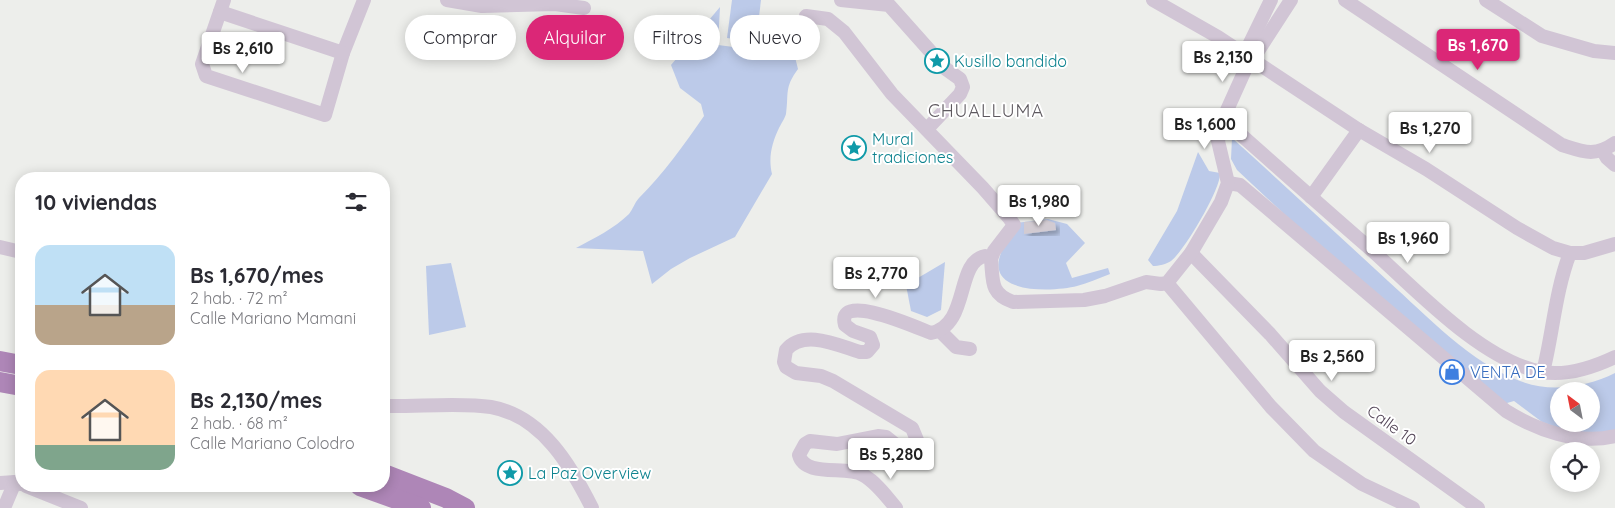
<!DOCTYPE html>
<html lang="es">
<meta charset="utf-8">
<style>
:root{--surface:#fff;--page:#f2f2f3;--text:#2b2b33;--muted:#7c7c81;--accent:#db2777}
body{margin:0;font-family:Quicksand,sans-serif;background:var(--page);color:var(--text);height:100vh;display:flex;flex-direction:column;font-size:19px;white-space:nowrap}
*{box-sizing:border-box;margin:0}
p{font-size:16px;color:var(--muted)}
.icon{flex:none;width:28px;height:28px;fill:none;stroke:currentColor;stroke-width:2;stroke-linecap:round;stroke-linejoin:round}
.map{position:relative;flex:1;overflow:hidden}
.panel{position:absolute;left:15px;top:172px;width:375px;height:320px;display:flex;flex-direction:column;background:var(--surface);border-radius:20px;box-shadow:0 2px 12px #0003}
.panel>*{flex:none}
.guide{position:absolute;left:405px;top:15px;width:475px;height:45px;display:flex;gap:10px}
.needle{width:32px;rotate:328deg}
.controls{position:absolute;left:1550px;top:382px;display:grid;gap:10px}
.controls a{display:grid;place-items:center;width:50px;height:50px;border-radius:50%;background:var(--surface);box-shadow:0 2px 12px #0003;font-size:25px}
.price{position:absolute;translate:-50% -42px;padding:0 11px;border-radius:5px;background:#fff;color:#222;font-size:16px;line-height:32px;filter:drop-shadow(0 1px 2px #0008)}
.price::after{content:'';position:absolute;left:50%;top:30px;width:15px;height:11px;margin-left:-8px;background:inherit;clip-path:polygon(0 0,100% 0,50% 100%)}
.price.selected{background:var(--accent);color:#fff}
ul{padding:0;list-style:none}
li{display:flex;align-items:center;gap:15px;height:125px;padding:0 20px}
li span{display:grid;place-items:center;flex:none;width:140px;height:100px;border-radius:15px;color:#555}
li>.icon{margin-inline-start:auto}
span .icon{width:60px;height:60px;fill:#fffc;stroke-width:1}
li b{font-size:21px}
h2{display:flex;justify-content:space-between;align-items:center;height:60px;padding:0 20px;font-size:21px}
.chip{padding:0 18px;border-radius:22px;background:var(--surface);box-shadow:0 2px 12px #0003;font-size:18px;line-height:45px}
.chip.selected{background:var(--accent);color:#fff}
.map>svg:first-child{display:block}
.green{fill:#bccae9;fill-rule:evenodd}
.building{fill:#d2cbd2;filter:url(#shadow)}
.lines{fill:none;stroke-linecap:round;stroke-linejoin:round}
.minor{stroke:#d1c5d5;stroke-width:14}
.highway{stroke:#ae86b7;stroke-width:20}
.labels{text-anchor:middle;stroke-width:4;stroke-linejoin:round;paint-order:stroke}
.culture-label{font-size:16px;fill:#0d838f;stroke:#fff;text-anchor:start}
.shop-label{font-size:16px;fill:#366cbe;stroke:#fff;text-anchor:start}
.street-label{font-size:16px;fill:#534557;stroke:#fff}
.neighbourhood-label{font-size:18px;letter-spacing:1px;fill:#5e595f;stroke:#fff}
</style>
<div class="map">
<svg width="1615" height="508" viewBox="0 0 1615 508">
<defs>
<filter id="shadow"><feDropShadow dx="4" dy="4" stdDeviation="2.5" flood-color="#0004"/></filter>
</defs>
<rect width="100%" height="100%" fill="#edeeeb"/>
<!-- green -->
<g class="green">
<path d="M732 0H761L756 42 727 38Z"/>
<path d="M720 7 718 45 757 50 763 20H779L780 18H786L788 15 791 26 789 47 794 53 798 69C784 88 789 93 786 114 785 118 781 124 779 128 772 143 768 157 772 174L735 237 690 258 671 269 652 284 643 251 576 248C593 239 615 228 629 214 633 209 635 202 639 198 664 173 684 145 704 116L701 104 680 88 671 65Z"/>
<path d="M1232 138C1284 185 1336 233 1388 281 1427 316 1471 363 1520 381 1550 393 1587 387 1615 373V437L1595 441 1542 422 1514 401 1500 405 1356 281 1237 170 1231 159ZM1559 391H1591V424H1559Z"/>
<path d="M1198 152 1209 171 1220 173C1221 189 1184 251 1171 261 1167 264 1158 266 1153 266L1148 260 1177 211Z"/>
<path d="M1048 219 1067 224 1085 243 1066 263 1072 278 1108 268 1110 274C1099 278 1088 283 1077 286 1058 291 1005 294 999 270 995 256 1011 235 1016 223Z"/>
<path d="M945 262 941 310 927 317 911 311 906 285Z"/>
<path d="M451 263 466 327 429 335 426 266Z"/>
</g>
<!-- building -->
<path class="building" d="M1047 220 1055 223 1056 230 1024 234V222Z"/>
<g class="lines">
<!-- minor -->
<g class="minor">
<path d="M224 0 202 64 206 76 325 115 343 53 364 0"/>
<path d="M447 0 482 6 555 4 584 8"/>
<path d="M841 0 889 5 946 69 960 79 963 87 960 94 927 129"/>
<path d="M1153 0 1218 37 1359 130 1426 169 1517 228 1553 248 1570 253H1584L1615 244"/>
<path d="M1345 0 1562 145C1584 152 1595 157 1615 143"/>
<path d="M1486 0 1542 36 1594 51 1615 53"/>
<path d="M220 12 343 53"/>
<path d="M806 16 828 19 844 32 892 94 983 188 1010 219 1014 225 994 251 991 259"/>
<path d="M1250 59 1249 45 1271 0"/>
<path d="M1223 119C1273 163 1323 208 1374 252 1418 292 1483 361 1542 372 1566 376 1594 367 1615 357"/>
<path d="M1603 151 1607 158 1615 165"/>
<path d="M1228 183 1240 185 1506 411C1537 430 1577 445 1615 436"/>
<path d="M1311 197 1359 130"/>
<path d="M0 247 21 252"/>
<path d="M1191 253 1270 334 1320 391 1344 412 1478 508"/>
<path d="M1167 283 1271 407 1314 451 1362 484 1413 508"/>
<path d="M940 331 956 347 970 349"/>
<path d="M1543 372C1553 333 1555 292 1570 253"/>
<path d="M384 406C416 407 460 402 491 407 542 416 571 466 592 508"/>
<path d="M0 483 15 482 21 484"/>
<path d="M26 486 81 508"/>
<path d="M4 508 15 482"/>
<path d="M896 508C887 497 876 482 863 475 847 465 805 478 799 455L805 444 810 441 837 444 878 436 886 437 901 449 906 450 912 447 917 440 912 428 833 381 821 376 796 373 786 367 784 362 786 350C804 329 837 345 860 352H867L873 345 870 337 853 331 845 325C835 290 920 329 931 333 970 325 955 262 985 256L991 259C993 281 990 294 1013 302L1084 300 1105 296 1146 282 1161 284 1167 283 1191 253 1221 202 1228 183 1218 141 1223 119 1250 59 1258 51 1291 0"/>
</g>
<!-- highway -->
<g class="highway">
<path d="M0 361 21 365"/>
<path d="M0 382 21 386"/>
<path d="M384 474 446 498 465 508"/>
<path d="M360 486 421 508"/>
</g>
</g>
<!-- icons -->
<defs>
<symbol id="sight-ring" viewBox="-11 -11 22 22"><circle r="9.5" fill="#fff" stroke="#0f9aa8" stroke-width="1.5"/><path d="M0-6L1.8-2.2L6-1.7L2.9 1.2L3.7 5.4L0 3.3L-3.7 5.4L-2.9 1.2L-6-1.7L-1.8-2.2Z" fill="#0f9aa8"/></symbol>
<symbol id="shop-ring" viewBox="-11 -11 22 22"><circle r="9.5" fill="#fff" stroke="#3f7fe0" stroke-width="1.5"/><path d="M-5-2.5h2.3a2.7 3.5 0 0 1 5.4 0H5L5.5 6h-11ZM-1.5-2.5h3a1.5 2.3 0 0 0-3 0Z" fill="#3f7fe0"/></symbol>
</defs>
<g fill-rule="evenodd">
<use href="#sight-ring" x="923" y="47" width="28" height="28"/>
<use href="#sight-ring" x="840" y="134" width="28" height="28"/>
<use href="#shop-ring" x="1438" y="358" width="28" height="28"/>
<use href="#sight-ring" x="496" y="459" width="28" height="28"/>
</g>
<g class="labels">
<!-- culture labels -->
<g class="culture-label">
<text x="954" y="67">Kusillo bandido</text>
<text x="872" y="145">Mural<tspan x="872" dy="18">tradiciones</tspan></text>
<text x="528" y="479">La Paz Overview</text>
</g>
<!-- shop labels -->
<g class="shop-label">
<text x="1470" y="378">VENTA DE</text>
</g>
<!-- street labels -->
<g class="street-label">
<text transform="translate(1392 425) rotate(36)" y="6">Calle 10</text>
</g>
<!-- neighbourhood labels -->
<g class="neighbourhood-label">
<text x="986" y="117">CHUALLUMA</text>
</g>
</g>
</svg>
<div class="controls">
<a><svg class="needle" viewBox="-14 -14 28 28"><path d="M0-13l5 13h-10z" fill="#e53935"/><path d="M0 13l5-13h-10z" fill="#7c7c81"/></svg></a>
<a><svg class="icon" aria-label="locate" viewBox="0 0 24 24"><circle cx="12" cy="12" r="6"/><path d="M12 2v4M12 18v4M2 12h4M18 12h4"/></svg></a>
</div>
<b class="price selected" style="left:1478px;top:71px">Bs 1,670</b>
<b class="price" style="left:243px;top:74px">Bs 2,610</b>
<b class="price" style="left:1223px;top:83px">Bs 2,130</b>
<b class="price" style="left:1205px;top:150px">Bs 1,600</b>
<b class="price" style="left:1430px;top:154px">Bs 1,270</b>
<b class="price" style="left:1039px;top:227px">Bs 1,980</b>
<b class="price" style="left:1408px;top:264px">Bs 1,960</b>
<b class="price" style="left:876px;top:299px">Bs 2,770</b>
<b class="price" style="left:1332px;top:382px">Bs 2,560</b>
<b class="price" style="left:891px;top:480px">Bs 5,280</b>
<div class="guide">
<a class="chip">Comprar</a>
<a class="chip selected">Alquilar</a>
<a class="chip">Filtros</a>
<a class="chip">Nuevo</a>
</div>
<section class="panel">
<h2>10 viviendas<svg class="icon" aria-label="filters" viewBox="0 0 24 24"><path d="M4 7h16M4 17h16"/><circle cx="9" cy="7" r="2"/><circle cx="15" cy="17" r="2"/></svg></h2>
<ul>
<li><span style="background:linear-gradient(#bfe0f5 60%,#b9a48a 0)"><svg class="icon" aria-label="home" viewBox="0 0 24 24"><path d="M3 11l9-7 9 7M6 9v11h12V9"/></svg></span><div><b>Bs 1,670/mes</b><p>2 hab. · 72 m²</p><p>Calle Mariano Mamani</p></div></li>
<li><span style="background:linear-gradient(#ffd9b3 75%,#7fa58c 0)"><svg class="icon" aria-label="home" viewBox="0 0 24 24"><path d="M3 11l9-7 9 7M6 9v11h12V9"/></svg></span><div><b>Bs 2,130/mes</b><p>2 hab. · 68 m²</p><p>Calle Mariano Colodro</p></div></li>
</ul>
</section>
</div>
